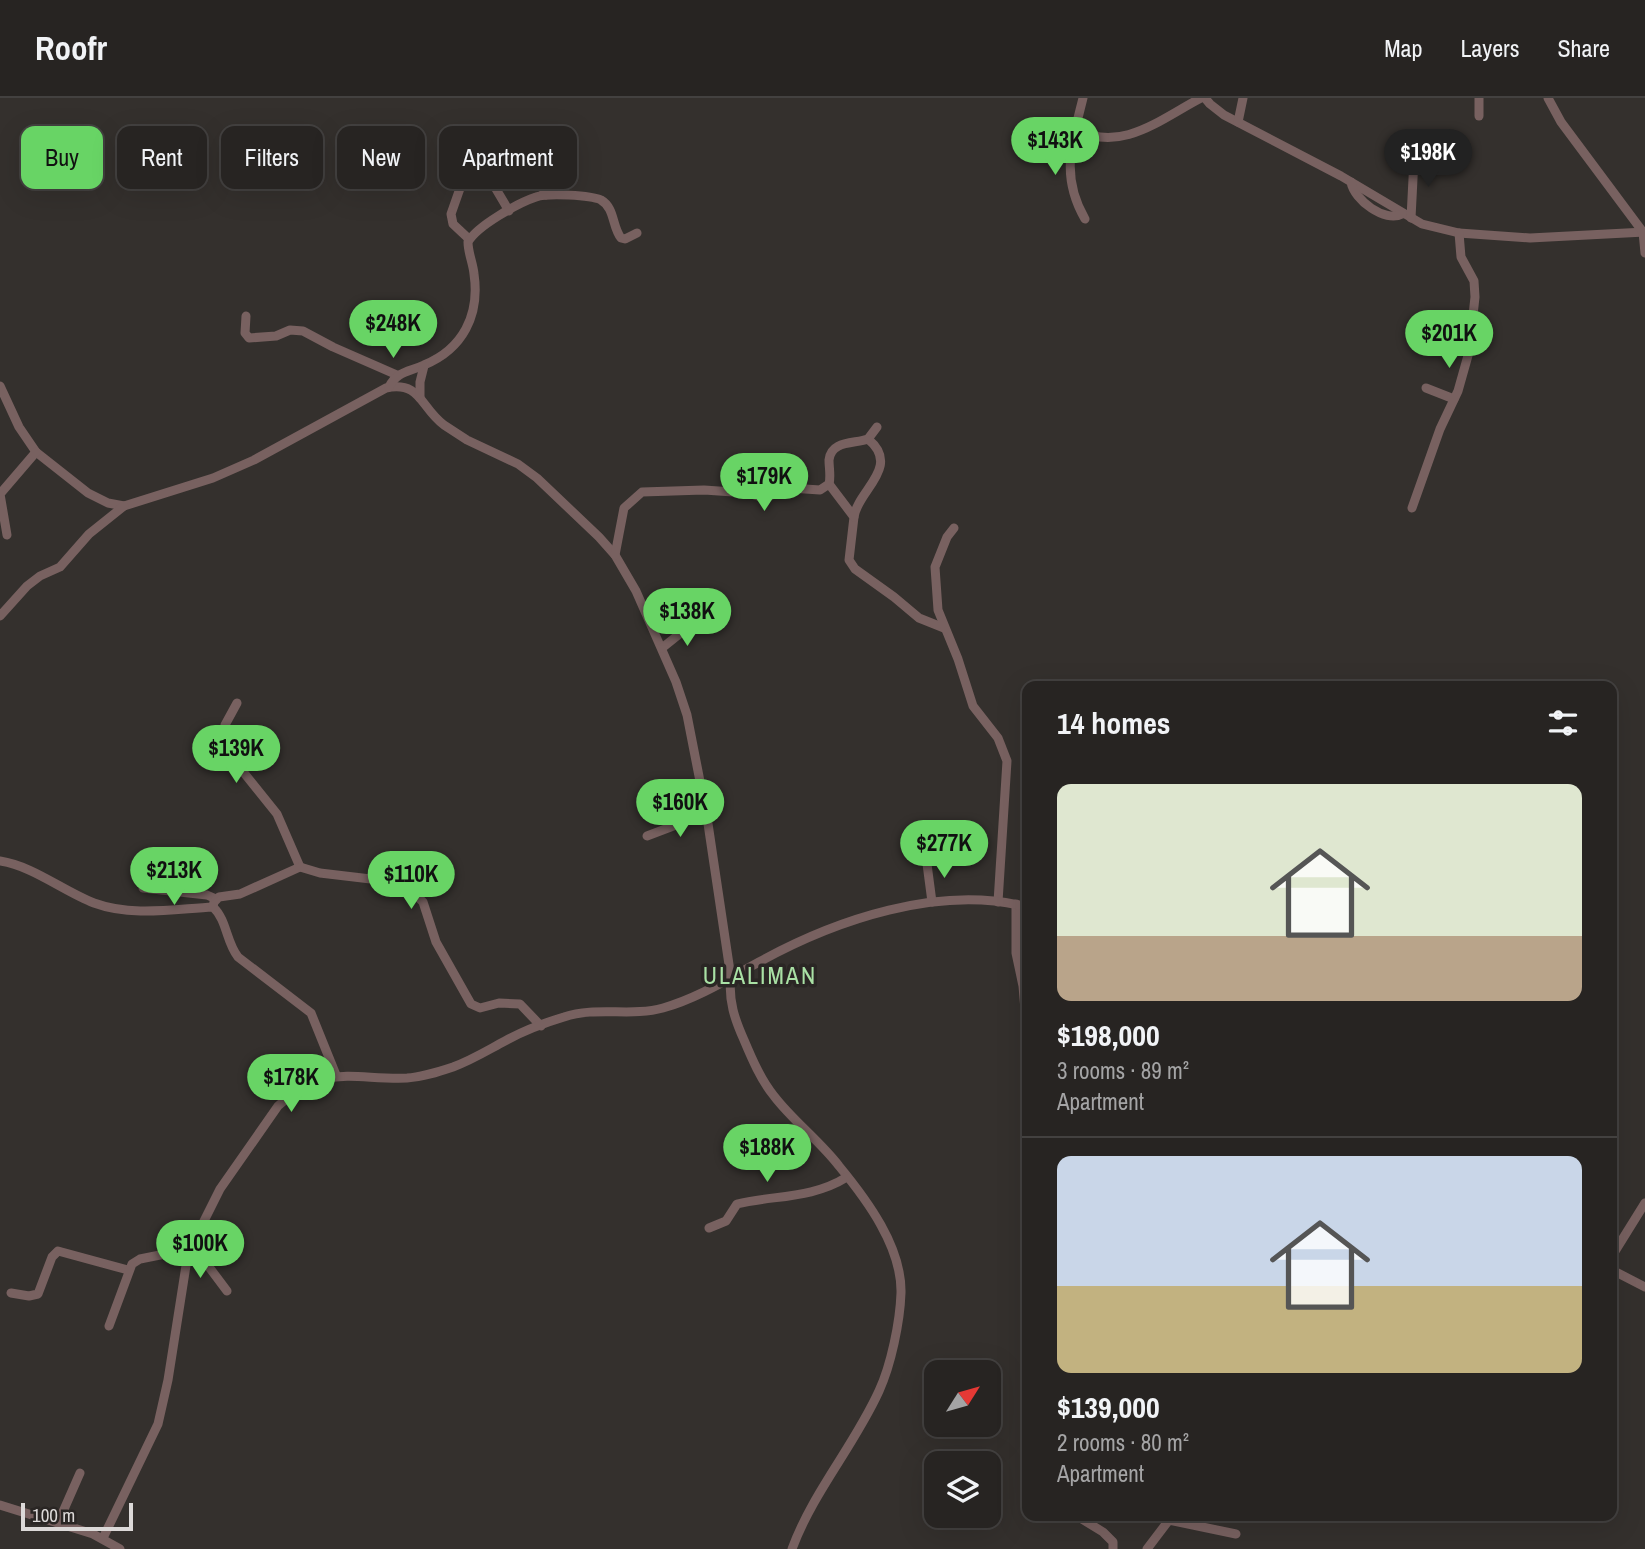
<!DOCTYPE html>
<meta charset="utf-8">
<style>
:root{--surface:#272422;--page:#33302f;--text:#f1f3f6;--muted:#a4a4a5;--line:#434140;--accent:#68d465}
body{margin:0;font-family:"Archivo Narrow",sans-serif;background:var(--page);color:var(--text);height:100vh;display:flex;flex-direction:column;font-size:26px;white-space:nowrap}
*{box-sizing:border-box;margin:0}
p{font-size:23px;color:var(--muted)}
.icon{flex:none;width:38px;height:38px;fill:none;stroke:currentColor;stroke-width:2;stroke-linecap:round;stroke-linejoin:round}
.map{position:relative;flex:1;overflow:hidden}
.sheet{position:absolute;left:1022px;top:583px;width:595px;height:840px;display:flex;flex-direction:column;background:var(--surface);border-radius:14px;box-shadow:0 7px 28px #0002,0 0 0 2px var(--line)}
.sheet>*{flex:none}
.guide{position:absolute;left:21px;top:28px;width:665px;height:63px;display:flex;gap:14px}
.needle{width:46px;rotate:53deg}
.buttons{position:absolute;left:924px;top:1262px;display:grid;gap:14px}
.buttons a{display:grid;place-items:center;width:77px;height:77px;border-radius:14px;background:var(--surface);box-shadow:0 7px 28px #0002,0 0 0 2px var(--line);font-size:35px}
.scale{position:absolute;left:21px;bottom:18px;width:112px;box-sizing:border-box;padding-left:7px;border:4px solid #dcd9d8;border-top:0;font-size:19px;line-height:24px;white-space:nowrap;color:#dcd9d8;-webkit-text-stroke:5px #2a2624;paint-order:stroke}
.price{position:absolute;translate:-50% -60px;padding:0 16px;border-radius:24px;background:var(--accent);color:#111;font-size:23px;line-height:46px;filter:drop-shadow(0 2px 4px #0008)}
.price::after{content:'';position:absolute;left:50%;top:42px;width:21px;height:16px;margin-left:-10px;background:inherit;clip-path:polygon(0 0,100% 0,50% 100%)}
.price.current{background:#222;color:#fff}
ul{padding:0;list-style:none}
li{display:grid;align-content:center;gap:14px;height:371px;padding:0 35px}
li+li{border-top:2px solid var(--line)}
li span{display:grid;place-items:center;height:217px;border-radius:14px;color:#555}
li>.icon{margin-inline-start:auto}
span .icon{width:126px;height:126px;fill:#fffc;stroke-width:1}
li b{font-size:30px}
h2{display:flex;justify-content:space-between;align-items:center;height:84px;padding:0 35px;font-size:30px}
.tag{padding:0 24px;border-radius:14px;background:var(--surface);box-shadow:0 7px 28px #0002,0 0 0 2px var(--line);font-size:24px;line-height:63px}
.tag.current{background:var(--accent);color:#111}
header{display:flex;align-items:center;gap:42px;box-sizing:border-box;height:98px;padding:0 35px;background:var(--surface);border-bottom:2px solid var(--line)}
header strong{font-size:33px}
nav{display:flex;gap:38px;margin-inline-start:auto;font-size:24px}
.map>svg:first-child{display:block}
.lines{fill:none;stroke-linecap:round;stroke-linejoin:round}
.minor{stroke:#786160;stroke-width:9}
.labels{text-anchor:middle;stroke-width:7;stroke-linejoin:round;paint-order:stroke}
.quarter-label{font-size:24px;letter-spacing:2px;fill:#a9e1a5;stroke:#2a2624}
</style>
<header>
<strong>Roofr</strong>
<nav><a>Map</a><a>Layers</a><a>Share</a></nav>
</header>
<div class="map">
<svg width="1645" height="1451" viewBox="0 0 1645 1451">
<rect width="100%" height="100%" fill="#34302d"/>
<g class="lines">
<!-- minor -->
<g class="minor">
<path d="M1083 0C1072 45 1060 78 1085 121"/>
<path d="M1205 0 1210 6 1224 17 1341 78 1422 126 1459 135 1530 140 1645 134"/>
<path d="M1548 0 1561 24 1643 134 1645 155"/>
<path d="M1479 18V0"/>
<path d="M1238 24 1243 0"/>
<path d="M1076 31C1121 56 1162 20 1201 0"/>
<path d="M540 47 528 49C512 77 540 76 546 97"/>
<path d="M1351 84C1354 102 1385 125 1402 116"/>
<path d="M496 91 509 113"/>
<path d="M1411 120 1414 61"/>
<path d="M469 141 453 126 451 116 470 62"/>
<path d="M246 218 245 235 249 240 276 238 290 232 303 233 333 249 397 277"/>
<path d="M0 288 19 329 36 354 88 395 108 405 124 408 213 380 254 362 386 290C421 283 420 309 444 327L467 342 518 366 537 380 599 439 615 457 636 493 676 584 687 617 707 719 731 880C728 902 735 922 744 942 752 961 761 982 774 998 793 1023 820 1043 839 1068 867 1102 902 1149 901 1195 900 1224 891 1267 879 1293 854 1348 813 1394 792 1451"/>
<path d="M389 289C397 273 409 274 424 267 463 251 480 217 474 176 473 165 468 155 468 144 477 128 518 105 536 99 547 95 591 97 601 102 615 110 612 129 621 140L625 141 637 135"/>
<path d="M1426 290 1454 301"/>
<path d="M420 300V284L424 268"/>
<path d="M829 386 854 419 849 462 855 471 894 499 919 520 944 530"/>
<path d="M1412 410 1440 331 1458 293 1469 254 1475 199 1474 183 1461 159 1459 135"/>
<path d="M854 419C857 393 902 369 868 341"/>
<path d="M954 430 947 439 935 469 938 512 958 561 973 608 998 640 1007 663 998 804"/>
<path d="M7 437 0 396 36 354"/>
<path d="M615 457 624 410 642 394 704 392 748 395 764 400 790 390 820 392 829 386C831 378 829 370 829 362 831 342 855 346 868 341L877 329"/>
<path d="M0 518 27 488 40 478 60 469 89 436 124 408"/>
<path d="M662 550 692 526"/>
<path d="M237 605 225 627 223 645 232 660 277 716 300 769"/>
<path d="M647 738 689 722 707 719"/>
<path d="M0 763C33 768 63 793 94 805 132 819 174 811 213 809 227 822 226 844 238 859L311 915 336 977"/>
<path d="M927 766 932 804"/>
<path d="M143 790 207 797 216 801"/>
<path d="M1016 806V855L1023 888 1027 936"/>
<path d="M213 809 214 804 219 799 240 796 300 769 320 775 396 784 408 790 423 804 436 844 471 906 480 910 499 905 520 906 541 928"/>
<path d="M709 1130 726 1123 737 1106C774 1097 812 1101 847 1079"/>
<path d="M188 1155 209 1169 227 1193"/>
<path d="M1612 1158 1645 1105"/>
<path d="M1612 1172 1645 1189"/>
<path d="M11 1195 29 1198 38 1196 52 1159 58 1153 128 1172"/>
<path d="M109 1228 132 1166 140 1161 190 1151"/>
<path d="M0 1407 93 1436 120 1451"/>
<path d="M1077 1418 1103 1434 1113 1444V1451"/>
<path d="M58 1425 80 1375"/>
<path d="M103 1440 158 1326 168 1282 188 1155 220 1091 278 1008C325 965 353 982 407 980 423 979 438 974 453 969 472 962 488 952 505 943 523 933 544 925 564 919 596 908 631 919 663 910 698 900 728 881 759 864 835 822 940 786 1027 809"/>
<path d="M1147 1451 1169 1422 1236 1436"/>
</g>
</g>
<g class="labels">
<!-- quarter labels -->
<g class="quarter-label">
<text x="760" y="886">ULALIMAN</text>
</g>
</g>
</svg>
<div class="buttons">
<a><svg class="needle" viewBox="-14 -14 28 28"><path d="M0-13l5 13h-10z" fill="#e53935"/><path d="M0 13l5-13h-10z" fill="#a4a4a5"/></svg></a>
<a><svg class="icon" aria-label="layers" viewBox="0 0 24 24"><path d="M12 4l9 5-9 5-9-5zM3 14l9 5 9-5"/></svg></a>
</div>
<div class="scale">100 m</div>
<b class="price" style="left:1055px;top:79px">$143K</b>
<b class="price current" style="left:1428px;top:91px">$198K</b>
<b class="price" style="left:393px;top:262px">$248K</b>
<b class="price" style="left:1449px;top:272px">$201K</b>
<b class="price" style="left:764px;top:415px">$179K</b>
<b class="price" style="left:687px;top:550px">$138K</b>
<b class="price" style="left:236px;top:687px">$139K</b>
<b class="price" style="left:680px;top:741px">$160K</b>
<b class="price" style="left:944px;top:782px">$277K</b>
<b class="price" style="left:174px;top:809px">$213K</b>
<b class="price" style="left:411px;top:813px">$110K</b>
<b class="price" style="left:291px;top:1016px">$178K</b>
<b class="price" style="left:767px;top:1086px">$188K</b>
<b class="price" style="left:200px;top:1182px">$100K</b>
<div class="guide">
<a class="tag current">Buy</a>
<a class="tag">Rent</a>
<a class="tag">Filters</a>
<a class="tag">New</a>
<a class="tag">Apartment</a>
</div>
<section class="sheet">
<h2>14 homes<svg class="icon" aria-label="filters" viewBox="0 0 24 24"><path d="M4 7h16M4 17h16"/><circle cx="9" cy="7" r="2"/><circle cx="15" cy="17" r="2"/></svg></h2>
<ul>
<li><span style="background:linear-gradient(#dfe7d0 70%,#b9a48a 0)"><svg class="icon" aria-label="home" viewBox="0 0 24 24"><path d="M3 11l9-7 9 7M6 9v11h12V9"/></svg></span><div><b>$198,000</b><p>3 rooms · 89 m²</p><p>Apartment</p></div></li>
<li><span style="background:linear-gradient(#c9d6e8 60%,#c2b280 0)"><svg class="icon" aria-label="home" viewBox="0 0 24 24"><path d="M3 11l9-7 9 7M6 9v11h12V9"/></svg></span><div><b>$139,000</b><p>2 rooms · 80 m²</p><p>Apartment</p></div></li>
</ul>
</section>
</div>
